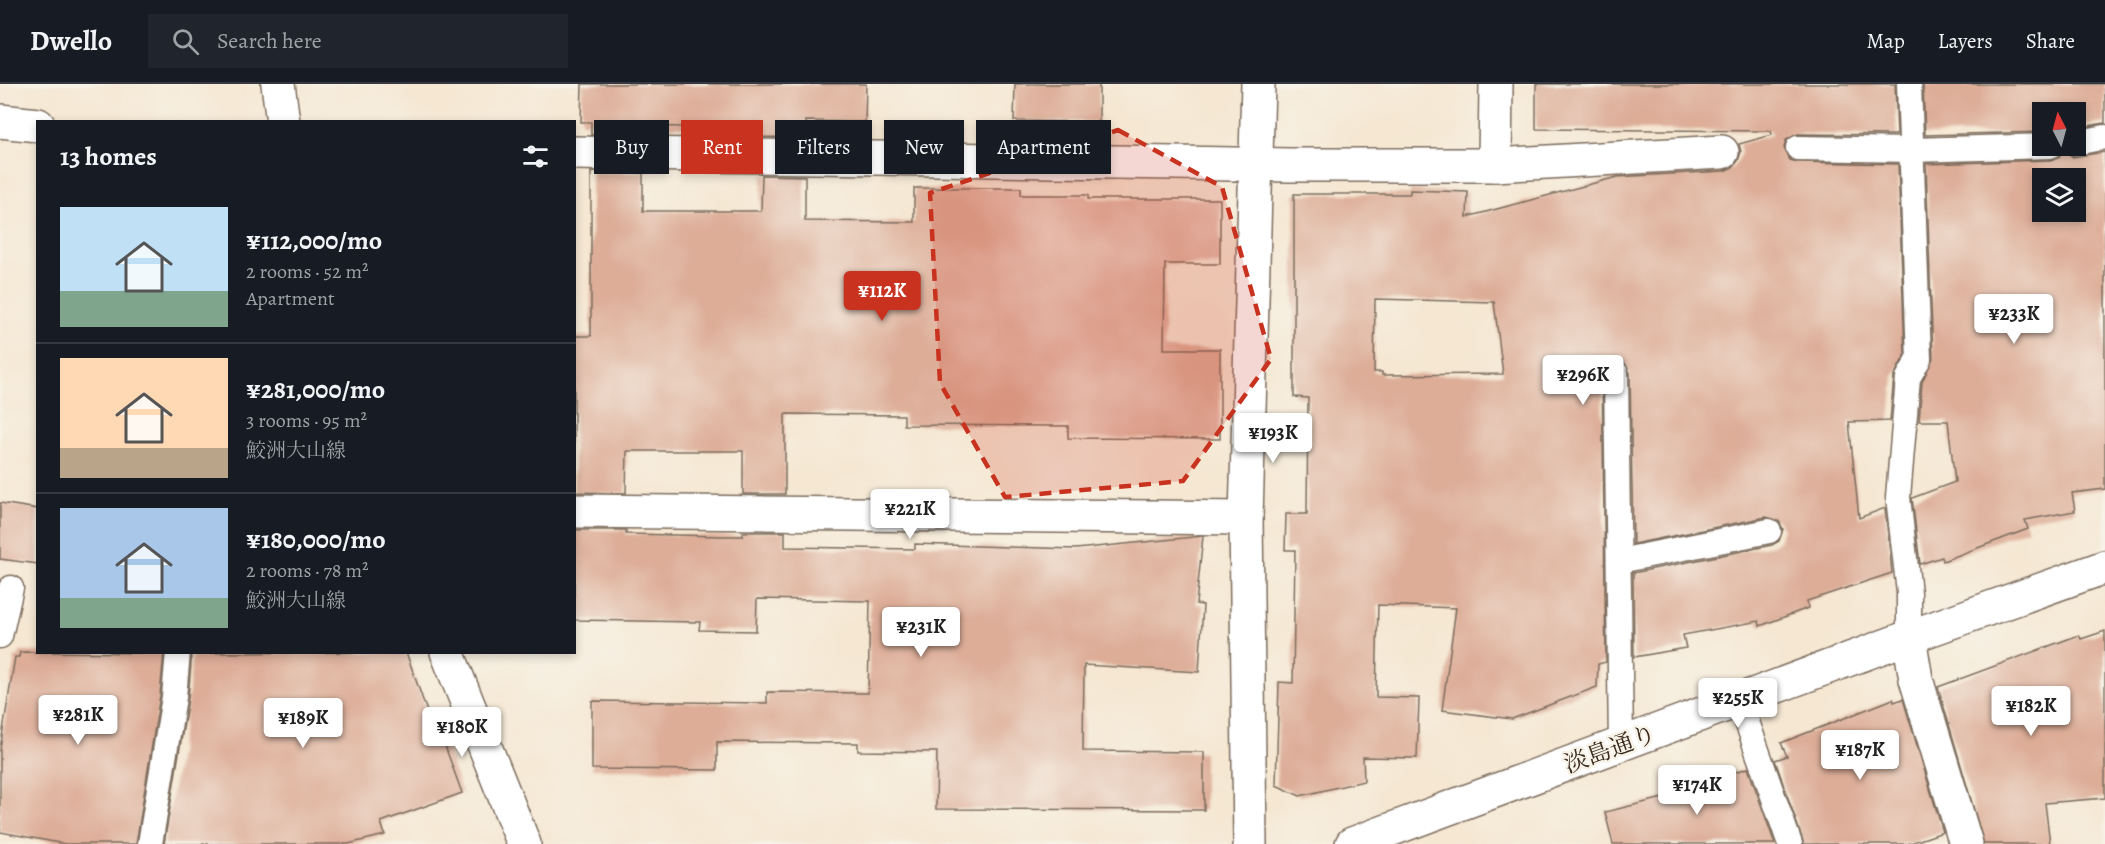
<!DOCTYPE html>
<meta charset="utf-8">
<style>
:root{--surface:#171b24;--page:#20242c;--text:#f1f3f6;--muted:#9ea1a6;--line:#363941;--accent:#c8321e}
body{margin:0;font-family:Alegreya,"Noto Serif JP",serif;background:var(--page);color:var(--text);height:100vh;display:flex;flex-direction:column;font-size:22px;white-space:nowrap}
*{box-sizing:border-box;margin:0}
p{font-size:20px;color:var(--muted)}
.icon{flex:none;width:33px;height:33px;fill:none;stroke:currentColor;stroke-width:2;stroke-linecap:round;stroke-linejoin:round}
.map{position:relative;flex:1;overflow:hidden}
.details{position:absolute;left:36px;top:36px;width:540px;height:534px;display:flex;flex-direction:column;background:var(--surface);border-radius:0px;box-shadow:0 3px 9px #0003}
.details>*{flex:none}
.hud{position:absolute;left:594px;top:36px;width:570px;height:54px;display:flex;gap:12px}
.needle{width:39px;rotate:354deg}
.tools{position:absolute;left:2032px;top:18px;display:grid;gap:12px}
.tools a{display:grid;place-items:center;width:54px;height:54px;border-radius:0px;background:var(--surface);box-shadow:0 3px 9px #0003;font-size:30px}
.price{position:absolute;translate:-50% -51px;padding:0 14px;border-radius:6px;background:#fff;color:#222;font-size:20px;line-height:39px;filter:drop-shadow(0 2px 3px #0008)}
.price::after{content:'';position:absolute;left:50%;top:36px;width:18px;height:14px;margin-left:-9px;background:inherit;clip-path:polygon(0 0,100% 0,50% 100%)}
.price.active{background:var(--accent);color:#fff}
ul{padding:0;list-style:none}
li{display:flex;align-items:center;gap:18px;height:150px;padding:0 24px}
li+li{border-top:2px solid var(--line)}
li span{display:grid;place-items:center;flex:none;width:168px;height:120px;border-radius:0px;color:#555}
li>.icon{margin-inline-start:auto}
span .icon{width:72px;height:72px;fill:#fffc;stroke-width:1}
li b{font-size:26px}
h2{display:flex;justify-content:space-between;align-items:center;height:72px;padding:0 24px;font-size:26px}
.tag{padding:0 21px;border-radius:0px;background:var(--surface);box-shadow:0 3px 9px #0003;font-size:21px;line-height:54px}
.tag.active{background:var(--accent);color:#fff}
header{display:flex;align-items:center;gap:36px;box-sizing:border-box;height:84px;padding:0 30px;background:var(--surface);border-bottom:2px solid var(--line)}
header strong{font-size:28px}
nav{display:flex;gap:33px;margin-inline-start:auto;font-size:21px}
.search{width:420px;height:54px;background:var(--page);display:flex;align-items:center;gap:15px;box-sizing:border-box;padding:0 21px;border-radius:0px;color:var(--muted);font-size:22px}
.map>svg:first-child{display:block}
.building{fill:#ddad98;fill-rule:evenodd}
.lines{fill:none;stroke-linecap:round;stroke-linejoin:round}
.lane-casing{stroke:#7c6c5d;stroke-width:27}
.street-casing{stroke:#7c6c5d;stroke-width:36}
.secondary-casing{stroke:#7c6c5d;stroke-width:36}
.lane{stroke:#fff;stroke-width:24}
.street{stroke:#fff;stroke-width:33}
.secondary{stroke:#fff;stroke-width:33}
.marked{fill:#c8321e;fill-opacity:0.2;stroke:#c8321e;stroke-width:4.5;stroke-dasharray:12 8;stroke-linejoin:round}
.labels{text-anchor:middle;stroke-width:5;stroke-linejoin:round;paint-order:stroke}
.street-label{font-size:24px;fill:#3b2a1e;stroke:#f7f3e8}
</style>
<header>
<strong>Dwello</strong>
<div class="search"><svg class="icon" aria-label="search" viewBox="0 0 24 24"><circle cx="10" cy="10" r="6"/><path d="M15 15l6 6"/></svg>Search here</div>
<nav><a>Map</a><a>Layers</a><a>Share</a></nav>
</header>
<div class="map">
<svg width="2105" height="760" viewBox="0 0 2105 760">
<rect width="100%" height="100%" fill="#f7f3e8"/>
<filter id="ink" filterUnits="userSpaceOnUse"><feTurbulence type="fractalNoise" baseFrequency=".0167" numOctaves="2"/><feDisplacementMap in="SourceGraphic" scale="12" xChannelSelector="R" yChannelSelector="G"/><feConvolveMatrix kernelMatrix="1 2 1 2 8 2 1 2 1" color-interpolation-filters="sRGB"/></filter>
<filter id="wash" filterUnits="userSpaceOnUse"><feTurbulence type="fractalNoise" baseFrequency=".008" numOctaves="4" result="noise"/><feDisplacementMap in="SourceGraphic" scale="24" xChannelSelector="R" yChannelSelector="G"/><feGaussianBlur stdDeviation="1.35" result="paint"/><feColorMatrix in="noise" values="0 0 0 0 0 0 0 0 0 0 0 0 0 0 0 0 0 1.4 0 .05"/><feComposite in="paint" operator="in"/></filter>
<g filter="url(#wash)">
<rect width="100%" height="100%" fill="#f5e7d2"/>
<g id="blocks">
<!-- building -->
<g class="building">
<path d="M582 0H866L865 38 806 37V54L762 53V45L642 42V51H591V38H581Z"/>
<path d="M1015 0H1099V38L1014 37Z"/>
<path d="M1536 0H1895L1897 51 1798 50 1786 56 1784 64 1790 76 1798 78 1898 80 1905 271 1894 292 1890 337 1849 338 1859 434 1885 424 1892 489 1807 517 1808 524 1760 542 1759 537 1683 551 1686 564 1634 573 1633 489 1772 461 1779 457 1783 445 1779 437 1766 433 1633 460 1630 289 1623 277H1609L1602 289 1606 578 1598 580 1597 603 1512 635 1442 626 1456 524 1378 521 1376 613 1419 614 1417 674 1363 673 1364 697 1300 712 1276 701 1279 598 1293 599 1295 466H1285L1286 430H1307L1308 314 1294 313V110H1410V106L1468 108 1467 133 1617 93 1724 87 1733 83 1738 77 1741 68 1739 60 1772 51 1771 47 1536 45ZM1375 215 1494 218 1503 290 1382 291V288H1374Z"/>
<path d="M1923 0H2105V39L2076 44V28H2043V48L1925 51Z"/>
<path d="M2064 65 2072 73 2105 68V405L2072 409 2075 427 2025 436 2028 445 1943 477 1942 473 1920 480 1912 414 1955 398 1948 337H1919L1922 298 1933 274 1926 80 2050 76 2058 74ZM2043 94H2076V128H2043Z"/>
<path d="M591 88 643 89V127H761L762 91 805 92V137L914 138V104H1021V111H1088V115H1220V180H1165L1164 265H1220V355L1068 354V342L904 341V331L785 330V410H743V367H627L626 409 574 408V252H591Z"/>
<path d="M0 419 38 425V480L0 475Z"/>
<path d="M574 446H626V450L723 452H743V448H785V463L915 465V460L1076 465 1203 452 1196 520 1203 521 1199 588 1084 581 1083 667 1204 668V726L936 725 937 668 858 667V659L717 658V686L592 685V617L767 619V608L868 609 870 517 757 515 756 547 699 546 700 538 574 536Z"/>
<path d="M2105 547V714L2045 719 2050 760H1984L1938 603 2079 551 2081 555Z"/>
<path d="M20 568 164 569 160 611 136 760H65L0 748V665L15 573H19Z"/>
<path d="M406 568 435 650 440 648 462 709 381 738 385 751 348 760H164L188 615 192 569Z"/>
<path d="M1893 615 1894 618 1903 615 1943 748 1908 760H1804L1775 676 1787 672 1781 659Z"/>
<path d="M1748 684 1775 760H1613L1605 728 1688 708 1687 703Z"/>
</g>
</g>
</g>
<g filter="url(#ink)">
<use href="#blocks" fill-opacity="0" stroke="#7c6c5d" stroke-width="1.5"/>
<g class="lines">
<defs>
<g id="lane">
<path d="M2076 59 2105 53"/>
<path d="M1798 64 1911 66 2050 62"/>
<path d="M1616 289 1621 661"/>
<path d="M1619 477 1769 447"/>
<path d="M0 552 11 504"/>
<path d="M1909 553V509L1898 413 1908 294 1919 275 1909 0"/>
<path d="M1740 618 1790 760"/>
<path d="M150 760 174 613 178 568"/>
</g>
<g id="street">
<path d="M0 37 38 41"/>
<path d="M574 69 1290 81H1495L1722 68"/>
<path d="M1495 81 1496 0"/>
<path d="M574 427 1246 434"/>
<path d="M1909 553 1916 595 1966 760"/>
<path d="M1250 760 1246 434 1258 0"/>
</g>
<g id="secondary">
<path d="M278 0 283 38"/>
<path d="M447 568 524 760"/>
<path d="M1352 760 1909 553 2105 483"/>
</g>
</defs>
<!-- lane casing -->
<use href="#lane" class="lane-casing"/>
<!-- street casing -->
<use href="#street" class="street-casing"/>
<!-- secondary casing -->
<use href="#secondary" class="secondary-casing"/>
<!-- lane -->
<use href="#lane" class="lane"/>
<!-- street -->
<use href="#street" class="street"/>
<!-- secondary -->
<use href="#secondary" class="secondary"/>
</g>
</g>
<!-- marked area -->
<path class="marked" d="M1118 46 1222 103 1271 275 1183 397 1005 413 940 299 930 109Z"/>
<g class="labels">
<!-- street labels -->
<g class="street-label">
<text transform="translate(1610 665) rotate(-20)" y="8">淡島通り</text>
</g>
</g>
</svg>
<div class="tools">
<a><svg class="needle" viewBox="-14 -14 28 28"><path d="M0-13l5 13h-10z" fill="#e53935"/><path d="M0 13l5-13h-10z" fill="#9ea1a6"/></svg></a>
<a><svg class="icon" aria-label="layers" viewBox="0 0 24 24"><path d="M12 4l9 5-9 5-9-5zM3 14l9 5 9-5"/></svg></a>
</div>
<b class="price active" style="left:882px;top:238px">¥112K</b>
<b class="price" style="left:2014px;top:261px">¥233K</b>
<b class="price" style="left:1583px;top:322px">¥296K</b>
<b class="price" style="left:1273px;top:380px">¥193K</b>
<b class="price" style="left:910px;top:456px">¥221K</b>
<b class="price" style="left:921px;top:574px">¥231K</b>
<b class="price" style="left:1738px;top:645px">¥255K</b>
<b class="price" style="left:2031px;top:653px">¥182K</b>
<b class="price" style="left:78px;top:662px">¥281K</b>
<b class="price" style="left:303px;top:665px">¥189K</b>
<b class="price" style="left:462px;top:674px">¥180K</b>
<b class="price" style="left:1860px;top:697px">¥187K</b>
<b class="price" style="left:1697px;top:732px">¥174K</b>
<div class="hud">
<a class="tag">Buy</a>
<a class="tag active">Rent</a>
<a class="tag">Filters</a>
<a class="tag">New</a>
<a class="tag">Apartment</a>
</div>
<section class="details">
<h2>13 homes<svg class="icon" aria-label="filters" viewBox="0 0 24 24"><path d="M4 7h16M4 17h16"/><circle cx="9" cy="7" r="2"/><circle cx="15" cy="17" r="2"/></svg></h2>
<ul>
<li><span style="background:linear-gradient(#bfe0f5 70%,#7fa58c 0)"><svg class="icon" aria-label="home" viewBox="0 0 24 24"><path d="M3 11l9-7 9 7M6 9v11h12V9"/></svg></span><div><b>¥112,000/mo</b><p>2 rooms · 52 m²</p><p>Apartment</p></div></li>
<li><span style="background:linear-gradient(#ffd9b3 75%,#b9a48a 0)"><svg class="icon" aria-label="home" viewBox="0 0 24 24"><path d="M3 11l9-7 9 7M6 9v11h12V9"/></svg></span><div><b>¥281,000/mo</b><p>3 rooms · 95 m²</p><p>鮫洲大山線</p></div></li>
<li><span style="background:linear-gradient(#a9c7e8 75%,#7fa58c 0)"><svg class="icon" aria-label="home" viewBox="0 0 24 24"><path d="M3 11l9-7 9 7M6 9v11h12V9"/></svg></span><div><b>¥180,000/mo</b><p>2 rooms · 78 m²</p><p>鮫洲大山線</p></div></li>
</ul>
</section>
</div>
